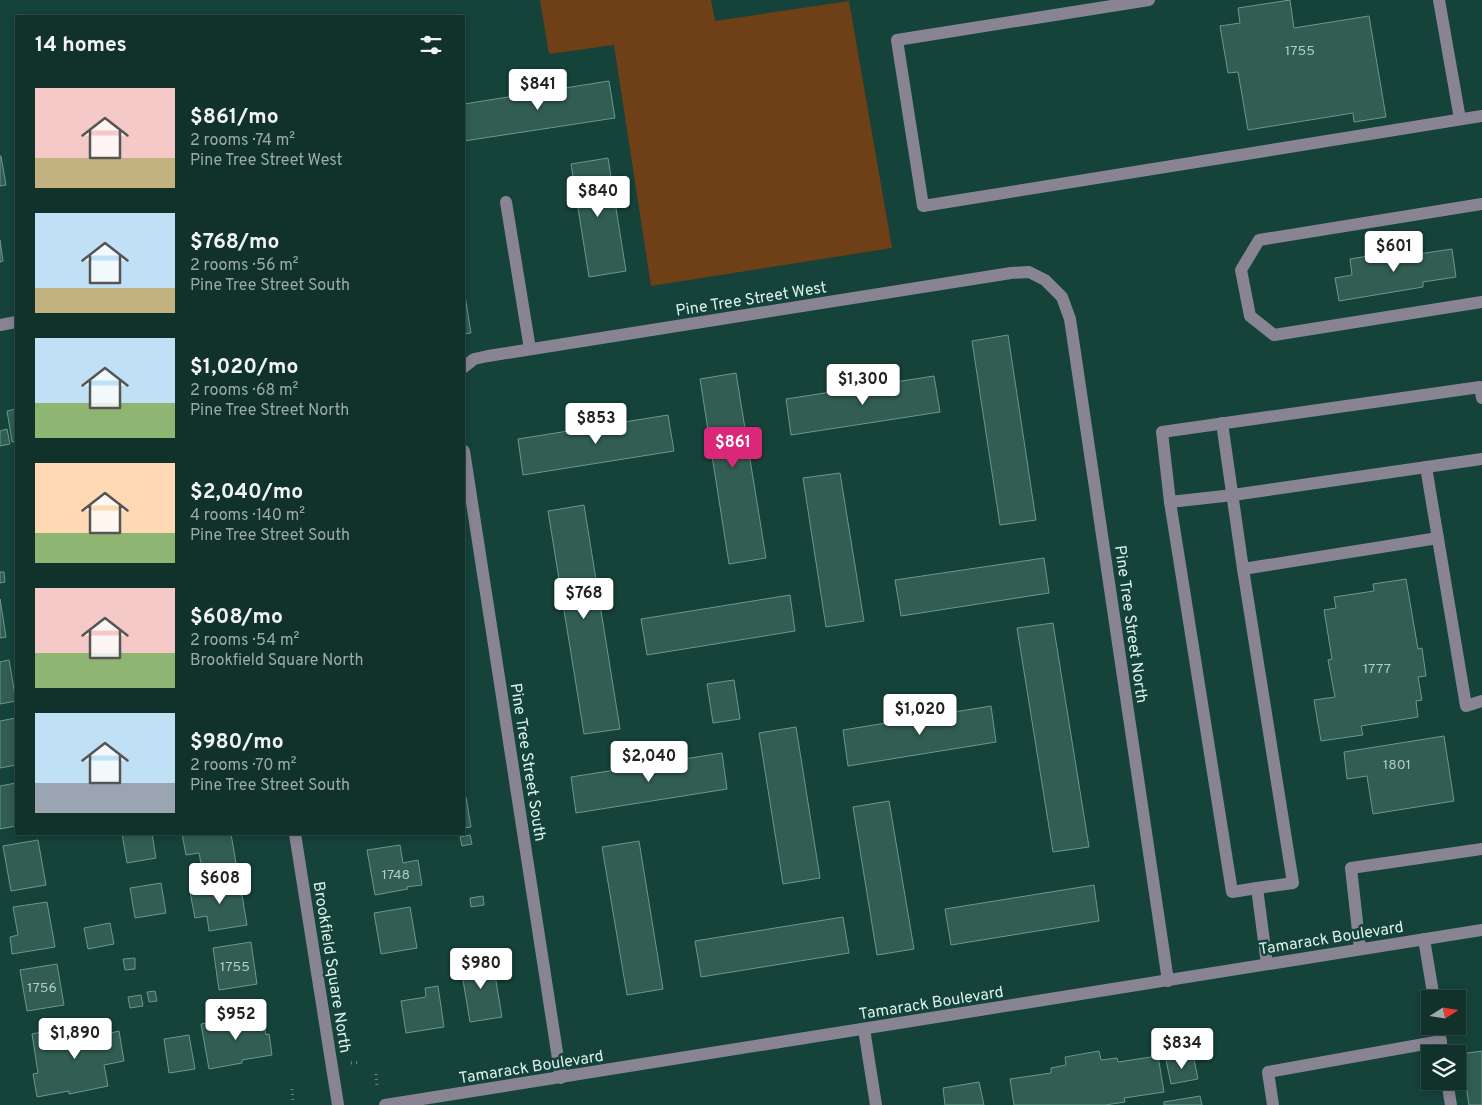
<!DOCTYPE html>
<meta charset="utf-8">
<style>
:root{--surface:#10322b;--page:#1e3e37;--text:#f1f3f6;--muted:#9caaa9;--line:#304d47;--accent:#db2777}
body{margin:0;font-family:Overpass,sans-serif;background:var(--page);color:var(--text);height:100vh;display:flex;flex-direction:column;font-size:19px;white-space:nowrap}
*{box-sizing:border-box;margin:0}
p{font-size:16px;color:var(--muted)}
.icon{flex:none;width:28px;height:28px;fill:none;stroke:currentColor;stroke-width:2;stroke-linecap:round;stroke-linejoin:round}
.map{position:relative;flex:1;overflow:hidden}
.side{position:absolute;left:15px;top:15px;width:450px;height:820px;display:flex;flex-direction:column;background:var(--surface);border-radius:0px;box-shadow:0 2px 8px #0003,0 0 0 1px var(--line)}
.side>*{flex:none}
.needle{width:32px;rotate:78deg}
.controls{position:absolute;left:1421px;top:990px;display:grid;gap:10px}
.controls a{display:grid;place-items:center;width:45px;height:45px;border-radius:0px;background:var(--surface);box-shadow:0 2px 8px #0003,0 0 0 1px var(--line);font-size:25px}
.price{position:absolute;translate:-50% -42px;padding:0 11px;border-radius:5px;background:#fff;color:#222;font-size:16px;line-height:32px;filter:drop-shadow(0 1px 2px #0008)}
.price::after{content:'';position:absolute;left:50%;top:30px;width:15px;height:11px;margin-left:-8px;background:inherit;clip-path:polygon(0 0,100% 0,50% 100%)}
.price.on{background:var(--accent);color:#fff}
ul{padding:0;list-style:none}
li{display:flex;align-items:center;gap:15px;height:125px;padding:0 20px}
li span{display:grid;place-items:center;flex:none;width:140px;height:100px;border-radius:0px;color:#555}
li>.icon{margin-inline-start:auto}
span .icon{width:60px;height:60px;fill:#fffc;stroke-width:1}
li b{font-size:21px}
h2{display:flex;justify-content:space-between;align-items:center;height:60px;padding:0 20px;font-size:21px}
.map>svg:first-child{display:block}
.green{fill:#6f3f17}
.building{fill:#315d53;stroke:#6b988c}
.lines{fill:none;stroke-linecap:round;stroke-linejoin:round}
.path{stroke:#698c85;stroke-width:3;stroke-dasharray:1 4;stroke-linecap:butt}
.minor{stroke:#888494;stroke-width:12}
.labels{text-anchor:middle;stroke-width:5;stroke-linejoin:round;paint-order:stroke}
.number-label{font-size:14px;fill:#b0cdc6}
.street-label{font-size:16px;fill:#dbf2ec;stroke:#154239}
</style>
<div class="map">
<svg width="1482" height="1105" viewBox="0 0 1482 1105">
<rect width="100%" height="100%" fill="#154239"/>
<!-- green -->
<path class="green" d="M540 0H711L715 21 849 1 892 248 651 286 614 45 549 54Z"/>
<!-- building -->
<g class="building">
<path d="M1290 0 1294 28 1369 16 1386 117 1354 122 1353 113 1248 130 1238 72 1228 73 1220 26 1240 23 1238 8Z"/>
<path d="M609 81 615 118 464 141V104Z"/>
<path d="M0 156H1L6 185 0 186Z"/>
<path d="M608 158 626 271 589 277 571 164Z"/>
<path d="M0 240 3 261 0 262Z"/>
<path d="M1411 249 1412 255 1452 249 1456 277 1423 282V287L1339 301 1335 278 1352 275 1350 259Z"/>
<path d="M464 289 471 333 464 334Z"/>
<path d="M1008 335 1036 520 1000 525 972 341Z"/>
<path d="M736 373 766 558 729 564 700 379Z"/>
<path d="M934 376 940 412 791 435 786 399Z"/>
<path d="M16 409V441L12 442 7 411Z"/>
<path d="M668 415 674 451 523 475 518 439Z"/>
<path d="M7 429 10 444 0 446V431Z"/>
<path d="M840 473 864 621 826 627 803 478Z"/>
<path d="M584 505 620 729 584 734 548 511Z"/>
<path d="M1044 558 1049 593 901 616 895 580Z"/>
<path d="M0 572H4L5 582 0 583Z"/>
<path d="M1406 579 1418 649 1422 648 1426 676 1418 677 1422 700 1416 701 1418 717 1361 726 1363 735 1321 741 1314 700 1335 697 1328 660 1332 659 1324 610 1336 608 1334 597 1374 591 1373 584Z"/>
<path d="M790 595 795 631 647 655 641 619Z"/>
<path d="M0 599 6 637 0 638Z"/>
<path d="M1053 623 1089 847 1053 852 1017 628Z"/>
<path d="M9 660 16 701 0 704V662Z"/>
<path d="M734 680 740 719 713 723 707 684Z"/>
<path d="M991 706 996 742 848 766 843 730Z"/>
<path d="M16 718V765L0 768V721Z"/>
<path d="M796 727 820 878 783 884 759 733Z"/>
<path d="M1444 736 1454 801 1373 814 1367 776 1347 779 1344 752Z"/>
<path d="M722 753 727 789 576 813 571 777Z"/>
<path d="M16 783V826L0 829V786Z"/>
<path d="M466 797 471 827 464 828V798Z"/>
<path d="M889 801 914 949 877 955 853 807Z"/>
<path d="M122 834H152L156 858 127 863Z"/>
<path d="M182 834H231L236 863 202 869 199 853 186 855Z"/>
<path d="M470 835 472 844 462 846 460 837Z"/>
<path d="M38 840 46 885 11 891 3 846Z"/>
<path d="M639 841 663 989 627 995 602 847Z"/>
<path d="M400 845 403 863 418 860 422 885 407 887 408 889 375 895 367 850Z"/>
<path d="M237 880 240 895H242L247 925 209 931 207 916 195 918 190 892 203 889 202 885Z"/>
<path d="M161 883 166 913 135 918 130 888Z"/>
<path d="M1094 885 1099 921 951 945 945 909Z"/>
<path d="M483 896 484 905 471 907 470 898Z"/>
<path d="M47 902 55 947 12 954 10 937 18 935 13 907Z"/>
<path d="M410 907 417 948 381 954 374 913Z"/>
<path d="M843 917 849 953 701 977 695 941Z"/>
<path d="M110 923 114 944 88 949 84 928Z"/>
<path d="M251 942 257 984 219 990 213 948Z"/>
<path d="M492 957 502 1017 470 1022 460 962Z"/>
<path d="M135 958V969L125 970 123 959Z"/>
<path d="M57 964 64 1005 27 1011 20 970Z"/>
<path d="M438 986 444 1027 406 1033 401 1001 426 997 425 988Z"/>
<path d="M155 991 157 1001 149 1002 147 992Z"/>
<path d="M141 995 143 1006 130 1008 128 997Z"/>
<path d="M262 1014 266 1035 269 1034 272 1055 242 1060V1063L209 1069 201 1024Z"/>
<path d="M104 1021 106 1034 119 1031 124 1061 104 1065 108 1086 69 1094V1091L37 1097 33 1074 38 1073 32 1034 56 1029 60 1048 76 1045 72 1027Z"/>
<path d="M189 1035 195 1069 169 1073 164 1039Z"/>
<path d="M1099 1051 1101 1060 1117 1058 1118 1062 1158 1056 1164 1092 1124 1098 1125 1102 1105 1105H1014L1010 1079 1051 1073V1068L1066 1065 1065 1057Z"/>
<path d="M1482 1051V1105H1469L1461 1054Z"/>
<path d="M1193 1055 1198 1079 1171 1084 1166 1060Z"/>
<path d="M979 1082 984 1105H945L943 1088Z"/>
<path d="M1200 1096 1202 1105H1164V1102Z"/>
</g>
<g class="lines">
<!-- path -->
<g class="path">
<path d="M351 1063 361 1062"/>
<path d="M376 1074 377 1087"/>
<path d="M292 1089 293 1101"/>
</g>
<!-- minor -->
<g class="minor">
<path d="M1149 0 897 40 923 206 1482 116"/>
<path d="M1439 0 1460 119"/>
<path d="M506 202 530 349"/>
<path d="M1482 204 1259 240 1241 270 1250 316 1274 335 1482 302"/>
<path d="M0 325 16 322"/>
<path d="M464 367 474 359 488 356 1011 273 1029 272 1045 280 1062 297 1070 319 1168 981"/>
<path d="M1222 423 1243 569 1293 883 1257 888"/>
<path d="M464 451 561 1078"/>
<path d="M1426 467 1466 706 1482 701"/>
<path d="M1170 502 1162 432 1480 387 1482 398"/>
<path d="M1243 569 1438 538"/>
<path d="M295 834 338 1105"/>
<path d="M1424 939 1434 999"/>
<path d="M1360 949 1351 868 1482 849"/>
<path d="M1267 964 1257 888 1232 892 1170 502 1233 495 1482 459"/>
<path d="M1438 1026 1443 1054"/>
<path d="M864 1029 876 1105"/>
<path d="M1447 1081 1451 1105"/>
<path d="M385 1105 1482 930"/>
<path d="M1273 1105 1268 1072 1441 1041"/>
</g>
</g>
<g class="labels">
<!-- number labels -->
<g class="number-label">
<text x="1300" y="55">1755</text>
<text x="1377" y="673">1777</text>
<text x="1397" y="769">1801</text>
<text x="396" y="879">1748</text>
<text x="235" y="971">1755</text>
<text x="42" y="992">1756</text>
</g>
<!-- street labels -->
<g class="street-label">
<text transform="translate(751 298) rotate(-9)" y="6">Pine Tree Street West</text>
<text transform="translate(1132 624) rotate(82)" y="6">Pine Tree Street North</text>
<text transform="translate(529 762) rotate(81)" y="6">Pine Tree Street South</text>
<text transform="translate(1331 937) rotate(-9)" y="6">Tamarack Boulevard</text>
<text transform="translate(333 967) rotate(81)" y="6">Brookfield Square North</text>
<text transform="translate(931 1002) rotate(-9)" y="6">Tamarack Boulevard</text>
<text transform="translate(531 1066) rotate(-9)" y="6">Tamarack Boulevard</text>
</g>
</g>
</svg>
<div class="controls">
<a><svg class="needle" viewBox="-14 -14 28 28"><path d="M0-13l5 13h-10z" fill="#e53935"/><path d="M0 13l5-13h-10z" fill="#9caaa9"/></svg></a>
<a><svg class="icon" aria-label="layers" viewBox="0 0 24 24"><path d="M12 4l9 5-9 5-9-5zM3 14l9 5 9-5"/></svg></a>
</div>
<b class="price" style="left:538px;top:111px">$841</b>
<b class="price" style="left:598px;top:218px">$840</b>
<b class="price" style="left:1394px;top:273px">$601</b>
<b class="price" style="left:863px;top:406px">$1,300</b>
<b class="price" style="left:596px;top:445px">$853</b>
<b class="price on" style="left:733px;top:469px">$861</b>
<b class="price" style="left:584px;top:620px">$768</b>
<b class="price" style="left:920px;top:736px">$1,020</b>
<b class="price" style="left:649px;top:783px">$2,040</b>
<b class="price" style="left:220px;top:905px">$608</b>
<b class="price" style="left:481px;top:990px">$980</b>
<b class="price" style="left:236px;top:1041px">$952</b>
<b class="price" style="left:75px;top:1060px">$1,890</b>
<b class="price" style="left:1182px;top:1070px">$834</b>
<section class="side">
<h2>14 homes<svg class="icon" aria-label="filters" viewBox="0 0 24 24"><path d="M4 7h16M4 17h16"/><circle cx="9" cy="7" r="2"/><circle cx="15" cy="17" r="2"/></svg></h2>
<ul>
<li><span style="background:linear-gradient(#f6c9c9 70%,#c2b280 0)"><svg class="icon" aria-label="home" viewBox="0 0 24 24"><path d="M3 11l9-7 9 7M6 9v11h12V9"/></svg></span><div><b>$861/mo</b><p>2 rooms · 74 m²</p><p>Pine Tree Street West</p></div></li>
<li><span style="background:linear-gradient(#bfe0f5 75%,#c2b280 0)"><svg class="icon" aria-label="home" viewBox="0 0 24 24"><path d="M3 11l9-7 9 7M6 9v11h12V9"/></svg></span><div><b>$768/mo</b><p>2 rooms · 56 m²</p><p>Pine Tree Street South</p></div></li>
<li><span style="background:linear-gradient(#bfe0f5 65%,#8fb573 0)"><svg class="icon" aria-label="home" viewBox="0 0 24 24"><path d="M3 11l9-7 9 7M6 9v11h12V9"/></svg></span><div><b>$1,020/mo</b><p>2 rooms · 68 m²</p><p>Pine Tree Street North</p></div></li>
<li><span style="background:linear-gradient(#ffd9b3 70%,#8fb573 0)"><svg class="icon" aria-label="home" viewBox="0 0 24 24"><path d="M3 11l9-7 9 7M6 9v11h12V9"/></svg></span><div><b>$2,040/mo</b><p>4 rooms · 140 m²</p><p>Pine Tree Street South</p></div></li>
<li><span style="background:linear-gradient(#f6c9c9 65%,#8fb573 0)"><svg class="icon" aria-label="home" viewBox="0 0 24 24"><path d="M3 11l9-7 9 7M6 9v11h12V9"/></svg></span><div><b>$608/mo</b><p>2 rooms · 54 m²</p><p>Brookfield Square North</p></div></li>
<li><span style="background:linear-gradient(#bfe0f5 70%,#9aa5b1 0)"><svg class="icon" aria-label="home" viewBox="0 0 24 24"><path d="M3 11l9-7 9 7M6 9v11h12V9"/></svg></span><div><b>$980/mo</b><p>2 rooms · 70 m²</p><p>Pine Tree Street South</p></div></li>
</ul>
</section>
</div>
